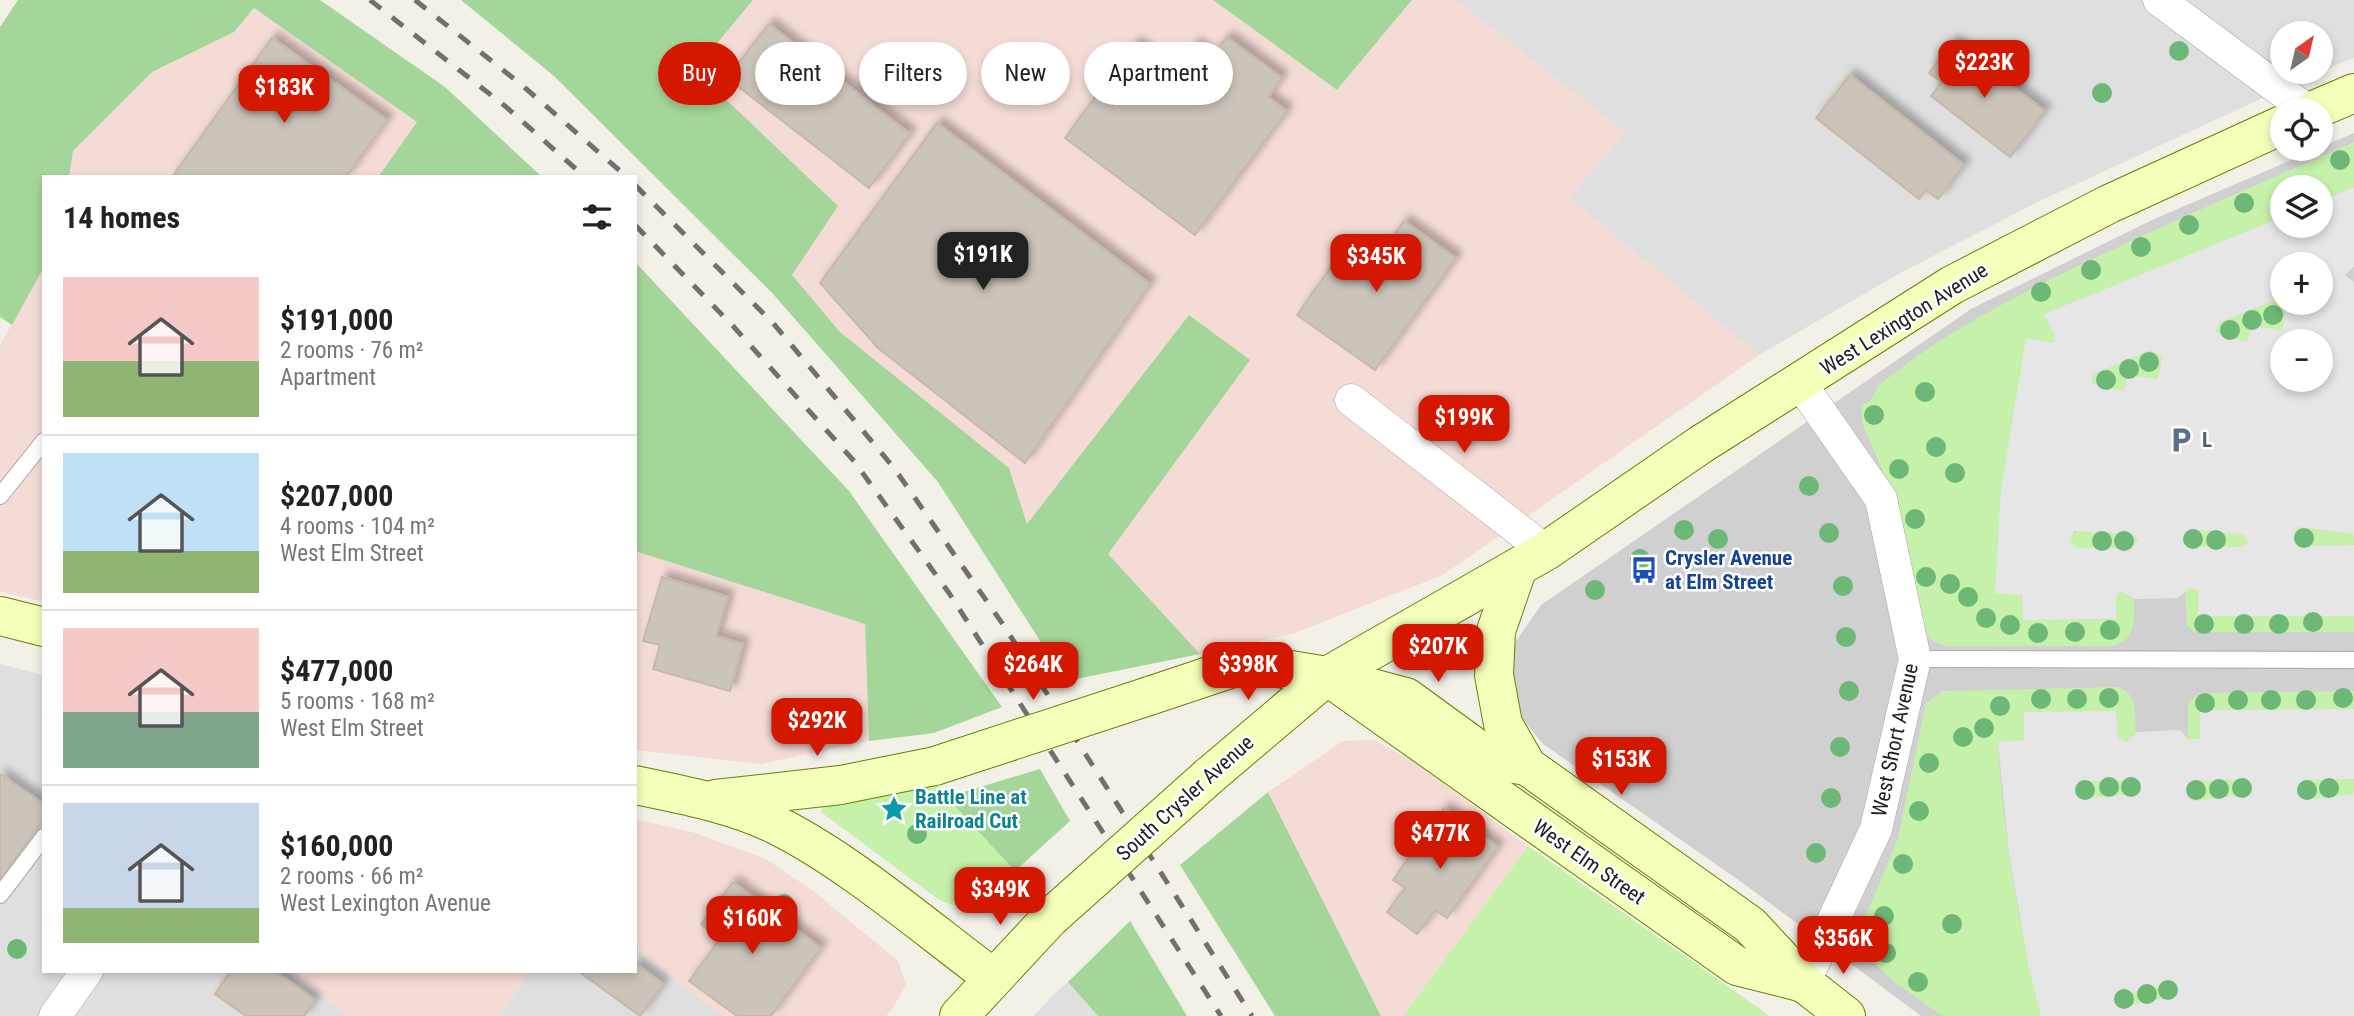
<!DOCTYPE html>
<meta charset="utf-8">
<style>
:root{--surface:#fff;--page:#f2f2f2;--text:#222;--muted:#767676;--line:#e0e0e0;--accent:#d41800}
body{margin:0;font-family:"Roboto Condensed",sans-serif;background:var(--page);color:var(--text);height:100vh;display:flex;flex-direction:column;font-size:26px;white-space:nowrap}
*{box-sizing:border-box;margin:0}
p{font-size:23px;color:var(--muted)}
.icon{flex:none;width:38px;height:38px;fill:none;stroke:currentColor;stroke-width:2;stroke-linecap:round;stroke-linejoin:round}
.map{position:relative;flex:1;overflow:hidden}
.details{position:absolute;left:42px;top:175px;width:595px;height:798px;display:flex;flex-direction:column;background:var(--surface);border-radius:0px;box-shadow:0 4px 10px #0003}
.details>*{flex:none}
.hud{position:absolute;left:658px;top:42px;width:665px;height:63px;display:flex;gap:14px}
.needle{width:46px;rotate:34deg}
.tools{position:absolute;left:2270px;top:21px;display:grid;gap:14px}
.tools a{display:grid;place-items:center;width:63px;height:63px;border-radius:50%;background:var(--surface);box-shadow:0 4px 10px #0003;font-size:35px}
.price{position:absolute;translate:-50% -60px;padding:0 16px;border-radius:14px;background:var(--accent);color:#fff;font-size:23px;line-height:46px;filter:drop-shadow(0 2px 4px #0008)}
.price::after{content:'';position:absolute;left:50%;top:42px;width:21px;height:16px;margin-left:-10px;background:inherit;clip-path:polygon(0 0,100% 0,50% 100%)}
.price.current{background:#222;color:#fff}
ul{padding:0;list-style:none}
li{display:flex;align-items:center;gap:21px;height:175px;padding:0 21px}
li+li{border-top:2px solid var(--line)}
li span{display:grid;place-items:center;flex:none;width:196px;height:140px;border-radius:0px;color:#555}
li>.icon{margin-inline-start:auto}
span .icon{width:84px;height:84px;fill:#fffc;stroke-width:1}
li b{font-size:30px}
h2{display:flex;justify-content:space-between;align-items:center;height:84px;padding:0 21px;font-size:30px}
.pill{padding:0 24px;border-radius:32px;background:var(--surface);box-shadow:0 4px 10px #0003;font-size:24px;line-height:63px}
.pill.current{background:var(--accent);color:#fff}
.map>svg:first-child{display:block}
.residential{fill:#e0dfdf}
.commercial{fill:#f4dbd6}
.religious{fill:#d0d0d0;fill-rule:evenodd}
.grass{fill:#c5f1aa}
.forest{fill:#a4d699}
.parking{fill:#e6e6e6;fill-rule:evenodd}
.building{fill:#cbc4ba;stroke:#c6b9a8;stroke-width:2;filter:url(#shadow)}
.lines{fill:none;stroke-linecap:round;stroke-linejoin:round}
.lane-casing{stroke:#a9a9a9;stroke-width:18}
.street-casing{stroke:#a9a9a9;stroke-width:33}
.secondary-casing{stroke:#658200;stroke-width:40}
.lane{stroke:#fff;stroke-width:16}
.street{stroke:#fff;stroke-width:32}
.secondary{stroke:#f4ffba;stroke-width:38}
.rail{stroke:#707070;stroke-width:5;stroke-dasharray:14 14;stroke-linecap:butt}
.secondary-bridge-casing{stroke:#658200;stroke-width:40;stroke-linecap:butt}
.secondary-bridge{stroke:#f4ffba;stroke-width:38}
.tree{fill:#6eb877}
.labels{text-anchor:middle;stroke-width:5;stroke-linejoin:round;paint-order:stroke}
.street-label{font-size:21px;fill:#222;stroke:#fff}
.service-label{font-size:21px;font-weight:bold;fill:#4e5e75;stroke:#fff;text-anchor:start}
.transit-label{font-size:21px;font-weight:bold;fill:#164399;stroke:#fff;text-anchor:start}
.culture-label{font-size:21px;font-weight:bold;fill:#0d838f;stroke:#fff;text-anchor:start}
</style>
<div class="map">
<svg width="2354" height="1016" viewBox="0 0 2354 1016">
<defs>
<filter id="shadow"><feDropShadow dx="6" dy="-6" stdDeviation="3.5" flood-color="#0004"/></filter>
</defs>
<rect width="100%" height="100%" fill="#f3f0e8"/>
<!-- residential -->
<g class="residential">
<path d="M1456 0H2354V58L2321 71 2320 33H2282V72H2319L2042 200 1900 273 1759 355 1569 198 1625 133Z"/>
<path d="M0 664 44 675V971H287L349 1016H0Z"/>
<path d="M635 949 723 1016H499L531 971H635Z"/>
<path d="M1068 982 1098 1016H1034L1055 993Z"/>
</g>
<!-- commercial -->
<g class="commercial">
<path d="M753 0H1213L1337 90 1412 0H1456L1625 133 1569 198 1759 355 1443 575 1292 634 1200 654 1107 554 1249 360 1189 316 1027 524 1009 468 840 332 792 275 695 70Z"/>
<path d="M254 8 417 122 378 177H69L73 151 152 72 234 32Z"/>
<path d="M44 267V602L0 591V345Z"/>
<path d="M635 551 865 624 869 741 761 764 635 750Z"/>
<path d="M1373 740 1410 759 1528 846 1403 1016H1381L1268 792 1343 741Z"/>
<path d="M635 819 695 833 766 859 812 890 898 961 906 985 894 1006 886 1016H723L635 949Z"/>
<path d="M287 971H531L499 1016H349Z"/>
</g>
<!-- religious -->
<path class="religious" d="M2354 133V1016H1921L1740 881 1543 744 1514 709 1508 676 1516 641 1541 605 1971 309 2152 220ZM2282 187H2320V226H2282ZM2282 264H2320V303H2282ZM2282 341H2320V380H2282Z"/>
<!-- grass -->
<g class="grass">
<path d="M2354 142V187L2321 201 2320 187H2282V217L2045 314 2055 336 2053 343 2026 338 2019 594 2024 598 2023 620 2115 619 2116 596 2121 591 2134 599C2134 620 2137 642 2111 646H1947L1934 642 1920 628 1889 487 1862 422 1861 406 1871 400 1878 386C1943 332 2021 293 2097 257 2182 217 2268 180 2354 142Z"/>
<path d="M2275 300 2286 308 2282 331 2248 342 2215 332 2220 322Z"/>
<path d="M2150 350 2162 356 2158 379 2128 375 2124 391 2092 383V376L2096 373Z"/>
<path d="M2300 527 2354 534V545L2303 546 2294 539V532Z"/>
<path d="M2190 529 2244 535 2248 542 2241 547H2190L2183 536Z"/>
<path d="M2078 531 2132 534 2138 540 2131 548H2078L2070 543V538Z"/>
<path d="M2194 588 2198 591V616H2354V632H2194L2187 626 2185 590Z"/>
<path d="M2119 687C2138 695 2135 714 2136 732L2126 742 2118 738 2116 712 2025 713 2024 740 1998 742C2003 835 2019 926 2041 1016H1942L1892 980 1860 950 1863 923 1898 838 1926 703 1943 691Z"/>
<path d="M2354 691V709L2200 710V739H2188V703L2200 693Z"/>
<path d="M2354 779V794L2305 800 2299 795 2298 785 2306 780Z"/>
<path d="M2245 780 2251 786 2248 794 2193 801 2188 796V789L2194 781Z"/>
<path d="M2083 781H2133L2141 786 2137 793 2082 799 2077 796 2075 788Z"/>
<path d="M928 782 942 789 1015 871C996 897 970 916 939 900L821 812 824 804Z"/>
<path d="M1528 846 1770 1016H1403Z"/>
<path d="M2172 984 2178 988 2174 996 2122 1007 2115 1001 2120 995Z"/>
</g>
<!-- forest -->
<g class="forest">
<path d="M18 0H320L445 87 542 177H378L417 122 254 8 234 32 152 72 73 151 69 177H44V267L12 325 0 317V27Z"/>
<path d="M461 0H753L695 70 838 206 792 275 840 332 1009 468 1027 524 1189 315 1250 360 1108 554 1200 654 1066 681 938 482 773 294 554 76Z"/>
<path d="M1213 0H1412L1337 90Z"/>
<path d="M635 262 849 491 1002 707 934 733 869 741 865 624 635 551Z"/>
<path d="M1040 769 1070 821 1015 871 947 797Z"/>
<path d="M1268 792 1381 1016H1275L1180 865Z"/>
<path d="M1130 921 1187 1016H1098L1068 982Z"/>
</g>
<!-- parking -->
<g class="parking">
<path d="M2354 187V267L2345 275 2354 282V534L2300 527 2294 532V539L2303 546 2354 545V616H2198V591L2190 588 2178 598 2134 599 2121 591 2116 596V619L2023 620 2022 595 1995 593 2001 490 2026 338 2053 343 2055 336 2044 314 2282 217V226H2320L2321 201ZM2282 264H2320V303H2283L2286 308 2282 331 2252 325 2247 342 2215 332 2220 322 2275 300 2282 302ZM2282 341H2320V380H2282ZM2150 350 2162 356 2158 379 2128 375 2124 391 2092 383V376L2096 373ZM2190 529 2244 535 2248 542 2241 547H2190L2183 537ZM2074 531 2132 534 2138 540 2131 548H2078L2070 542Z"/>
<path d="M2354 709V779L2306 780 2298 785 2299 795 2305 800 2354 794V1016H2041L2028 963 2009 853 1998 742 2024 740V712L2116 711 2118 738 2126 742 2137 732 2180 730 2188 739H2200V710ZM2245 780 2251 786 2247 794 2194 801 2188 796V789L2195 781ZM2083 781H2133L2141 786 2137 793 2082 799 2077 796 2075 788ZM2172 984 2178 988 2174 996 2122 1007 2115 1001 2120 995Z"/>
</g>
<!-- building -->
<g class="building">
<path d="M769 24 910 134 869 188 727 78Z"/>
<path d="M1227 37 1282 78 1268 97 1287 111 1195 235 1065 138 1135 43 1174 72 1195 44 1212 56Z"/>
<path d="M272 38 387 120 346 177H172Z"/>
<path d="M1953 41 2045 111 2010 157 1931 96 1942 82 1929 73Z"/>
<path d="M1850 75 1964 165 1938 199 1926 190 1919 199 1816 118Z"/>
<path d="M937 123 1150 284 1025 463 878 348 820 283Z"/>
<path d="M1404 221 1456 258 1375 370 1297 315 1347 244 1374 263Z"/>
<path d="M662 577 728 597 716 636 743 644 730 691 653 669 660 645 643 641Z"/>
<path d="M0 774 44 804V818L0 881Z"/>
<path d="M1444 808 1498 847 1447 918 1435 910 1417 934 1387 912 1405 888 1393 880Z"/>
<path d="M733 882 821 948 771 1016H737L689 981 720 939 701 924Z"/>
<path d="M635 963 663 984 640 1016 578 971H635Z"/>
<path d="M231 971H275L315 1000 304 1016H246L215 994Z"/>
</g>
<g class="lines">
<defs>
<g id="lane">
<path d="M0 496 44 441"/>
<path d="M1915 659 2354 660"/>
<path d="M0 895 44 837"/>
</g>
<g id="street">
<path d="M2159 0 2307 110"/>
<path d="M1800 383 1881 499 1915 659 1876 829 1804 983"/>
<path d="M1351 400 1546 551"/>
<path d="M55 1016 87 971"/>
</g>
<g id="secondary">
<path d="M2314 110 2354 93"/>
<path d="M1518 567 1496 631 1494 675 1503 724 1527 766 1750 925 1804 983 1846 1016"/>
<path d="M0 616 44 627"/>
<path d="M1327 676 1737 966 1804 983"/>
<path d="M1149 696 1248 663 1327 676 1406 697 1494 761 1527 766"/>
<path d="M1209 776 1327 676 1546 551 1700 445 1952 285 2109 204 2282 125"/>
<path d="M635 785C683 795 734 804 778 826 850 862 927 929 992 977"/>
<path d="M716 799 841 785 935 766"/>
<path d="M959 1016 1050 918"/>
</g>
</defs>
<!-- lane casing -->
<use href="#lane" class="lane-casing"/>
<!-- street casing -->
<use href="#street" class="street-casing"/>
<!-- secondary casing -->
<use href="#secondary" class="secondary-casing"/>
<!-- lane -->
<use href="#lane" class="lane"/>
<!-- street -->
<use href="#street" class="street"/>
<!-- secondary -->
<use href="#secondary" class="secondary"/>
<!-- rail -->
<g class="rail">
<path d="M370 0 505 106 585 177"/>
<path d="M415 0 523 86 627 177"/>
<path d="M635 185 773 323 894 468 1004 626 1252 1016"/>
<path d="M635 225 733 326 854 461 949 593 1221 1016"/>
</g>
<defs>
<g id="secondary-bridge">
<path d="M935 766 1149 696"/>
<path d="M1050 918 1209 776"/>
</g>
</defs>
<!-- secondary-bridge casing -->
<use href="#secondary-bridge" class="secondary-bridge-casing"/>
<!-- secondary-bridge -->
<use href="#secondary-bridge" class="secondary-bridge"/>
</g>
<!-- trees -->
<g class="tree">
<circle cx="2179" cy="51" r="10"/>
<circle cx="2102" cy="93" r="10"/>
<circle cx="2340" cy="160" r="10"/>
<circle cx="2244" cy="203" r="10"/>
<circle cx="2189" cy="225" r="10"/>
<circle cx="2141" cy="247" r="10"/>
<circle cx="2091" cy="270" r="10"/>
<circle cx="2041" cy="292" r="10"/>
<circle cx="2273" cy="315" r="10"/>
<circle cx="2252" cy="320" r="10"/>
<circle cx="2230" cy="330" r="10"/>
<circle cx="2149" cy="362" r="10"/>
<circle cx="2129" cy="369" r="10"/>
<circle cx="2106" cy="380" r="10"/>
<circle cx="1925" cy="392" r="10"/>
<circle cx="1874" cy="415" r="10"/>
<circle cx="1936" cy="447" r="10"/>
<circle cx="1899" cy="469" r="10"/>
<circle cx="1955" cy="473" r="10"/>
<circle cx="1809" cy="486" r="10"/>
<circle cx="1915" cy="519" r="10"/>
<circle cx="1684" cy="530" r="10"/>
<circle cx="1829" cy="533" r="10"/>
<circle cx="2304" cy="538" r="10"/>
<circle cx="1718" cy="539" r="10"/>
<circle cx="2193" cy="539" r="10"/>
<circle cx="2216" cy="540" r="10"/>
<circle cx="2102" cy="541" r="10"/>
<circle cx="2124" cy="541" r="10"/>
<circle cx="1640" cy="559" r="10"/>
<circle cx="1926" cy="577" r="10"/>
<circle cx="1950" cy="584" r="10"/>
<circle cx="1843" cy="586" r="10"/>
<circle cx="1595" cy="590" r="10"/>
<circle cx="1968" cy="597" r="10"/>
<circle cx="1986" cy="618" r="10"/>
<circle cx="2313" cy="622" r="10"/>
<circle cx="2204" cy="624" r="10"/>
<circle cx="2244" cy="624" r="10"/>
<circle cx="2279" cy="624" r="10"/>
<circle cx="2010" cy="625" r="10"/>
<circle cx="2110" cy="630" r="10"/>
<circle cx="2075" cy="632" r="10"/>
<circle cx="2038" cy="633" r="10"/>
<circle cx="1846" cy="637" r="10"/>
<circle cx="1849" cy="691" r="10"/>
<circle cx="2109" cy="698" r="10"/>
<circle cx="2343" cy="698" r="10"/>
<circle cx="2041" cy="699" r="10"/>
<circle cx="2077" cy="699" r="10"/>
<circle cx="2238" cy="700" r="10"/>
<circle cx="2271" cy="700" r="10"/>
<circle cx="2306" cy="700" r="10"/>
<circle cx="2205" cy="703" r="10"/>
<circle cx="2000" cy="706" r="10"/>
<circle cx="1984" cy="728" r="10"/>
<circle cx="1963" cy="737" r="10"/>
<circle cx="1840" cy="747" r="10"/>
<circle cx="1929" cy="763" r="10"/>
<circle cx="2109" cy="787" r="10"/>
<circle cx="2131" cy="787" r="10"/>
<circle cx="2242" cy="788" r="10"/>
<circle cx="2329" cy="788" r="10"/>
<circle cx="2219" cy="789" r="10"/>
<circle cx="2085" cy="790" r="10"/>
<circle cx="2196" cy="790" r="10"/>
<circle cx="2307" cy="790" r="10"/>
<circle cx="1831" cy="798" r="10"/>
<circle cx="1919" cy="811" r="10"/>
<circle cx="917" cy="834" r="10"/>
<circle cx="1816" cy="853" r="10"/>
<circle cx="1903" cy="864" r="10"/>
<circle cx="784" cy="904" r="10"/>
<circle cx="1884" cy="916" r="10"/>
<circle cx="1952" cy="924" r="10"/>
<circle cx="17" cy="949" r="10"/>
<circle cx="1886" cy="953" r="10"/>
<circle cx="1918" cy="982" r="10"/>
<circle cx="2168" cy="990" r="10"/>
<circle cx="2147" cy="994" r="10"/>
<circle cx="2124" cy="999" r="10"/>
</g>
<!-- icons -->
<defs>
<symbol id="parking-bare" viewBox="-9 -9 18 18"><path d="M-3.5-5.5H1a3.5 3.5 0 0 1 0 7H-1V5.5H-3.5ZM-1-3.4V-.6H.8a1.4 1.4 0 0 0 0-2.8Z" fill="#5c6f8a" stroke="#fff" stroke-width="2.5" paint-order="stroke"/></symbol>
<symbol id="bus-bare" viewBox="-9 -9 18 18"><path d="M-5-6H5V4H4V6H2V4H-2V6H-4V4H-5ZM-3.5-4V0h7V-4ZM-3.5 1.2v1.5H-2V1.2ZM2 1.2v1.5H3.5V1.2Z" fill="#1a4fb4" stroke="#fff" stroke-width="2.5" paint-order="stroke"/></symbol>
<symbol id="sight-bare" viewBox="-9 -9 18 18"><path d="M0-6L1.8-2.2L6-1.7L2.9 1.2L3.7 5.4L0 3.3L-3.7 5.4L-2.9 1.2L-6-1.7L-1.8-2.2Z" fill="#0f9aa8" stroke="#fff" stroke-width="2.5" paint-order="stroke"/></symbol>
</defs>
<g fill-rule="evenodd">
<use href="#parking-bare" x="2162" y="421" width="38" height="38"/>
<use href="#bus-bare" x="1625" y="551" width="38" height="38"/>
<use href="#sight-bare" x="875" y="790" width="38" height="38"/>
</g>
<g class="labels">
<!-- street labels -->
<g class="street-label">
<text transform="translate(1904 319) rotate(-32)" y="7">West Lexington Avenue</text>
<text transform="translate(1895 740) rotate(-78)" y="7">West Short Avenue</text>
<text transform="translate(1185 798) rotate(-42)" y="7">South Crysler Avenue</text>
<text transform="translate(1589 862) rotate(35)" y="7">West Elm Street</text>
</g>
<!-- service labels -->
<g class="service-label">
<text x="2202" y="447">L</text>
</g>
<!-- transit labels -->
<g class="transit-label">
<text x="1665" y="565">Crysler Avenue<tspan x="1665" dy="24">at Elm Street</tspan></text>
</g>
<!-- culture labels -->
<g class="culture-label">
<text x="915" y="804">Battle Line at<tspan x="915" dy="24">Railroad Cut</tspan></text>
</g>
</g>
</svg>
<div class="tools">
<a><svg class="needle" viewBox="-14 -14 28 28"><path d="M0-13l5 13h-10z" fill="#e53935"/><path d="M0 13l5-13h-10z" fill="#767676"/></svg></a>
<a><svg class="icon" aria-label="locate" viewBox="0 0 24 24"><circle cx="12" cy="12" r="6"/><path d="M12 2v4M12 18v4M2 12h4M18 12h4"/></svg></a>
<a><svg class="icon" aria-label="layers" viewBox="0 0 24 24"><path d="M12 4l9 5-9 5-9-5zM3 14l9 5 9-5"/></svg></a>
<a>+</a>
<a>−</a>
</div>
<b class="price" style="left:1984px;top:100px">$223K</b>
<b class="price" style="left:284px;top:125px">$183K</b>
<b class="price current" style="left:983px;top:292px">$191K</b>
<b class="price" style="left:1376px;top:294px">$345K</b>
<b class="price" style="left:1464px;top:455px">$199K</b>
<b class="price" style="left:1438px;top:684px">$207K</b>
<b class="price" style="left:1033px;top:702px">$264K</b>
<b class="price" style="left:1248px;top:702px">$398K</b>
<b class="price" style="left:817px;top:758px">$292K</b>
<b class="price" style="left:1621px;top:797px">$153K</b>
<b class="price" style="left:1440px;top:871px">$477K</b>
<b class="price" style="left:1000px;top:927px">$349K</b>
<b class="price" style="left:752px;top:956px">$160K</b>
<b class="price" style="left:1843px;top:976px">$356K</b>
<div class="hud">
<a class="pill current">Buy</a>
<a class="pill">Rent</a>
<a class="pill">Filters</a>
<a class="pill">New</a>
<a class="pill">Apartment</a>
</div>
<section class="details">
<h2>14 homes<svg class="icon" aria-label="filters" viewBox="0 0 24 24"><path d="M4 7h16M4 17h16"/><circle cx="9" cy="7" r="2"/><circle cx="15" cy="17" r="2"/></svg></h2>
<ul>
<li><span style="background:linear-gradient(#f6c9c9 60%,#8fb573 0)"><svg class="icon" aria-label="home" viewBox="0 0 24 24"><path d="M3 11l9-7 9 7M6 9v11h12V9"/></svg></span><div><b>$191,000</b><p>2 rooms · 76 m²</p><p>Apartment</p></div></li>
<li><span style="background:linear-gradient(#bfe0f5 70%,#8fb573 0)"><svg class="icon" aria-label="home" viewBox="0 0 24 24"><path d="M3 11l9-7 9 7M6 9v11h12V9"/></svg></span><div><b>$207,000</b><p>4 rooms · 104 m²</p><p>West Elm Street</p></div></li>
<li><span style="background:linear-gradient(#f6c9c9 60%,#7fa58c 0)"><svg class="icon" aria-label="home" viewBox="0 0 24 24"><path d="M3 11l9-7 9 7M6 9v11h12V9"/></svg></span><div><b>$477,000</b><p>5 rooms · 168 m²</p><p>West Elm Street</p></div></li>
<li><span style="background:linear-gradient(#c9d6e8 75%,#8fb573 0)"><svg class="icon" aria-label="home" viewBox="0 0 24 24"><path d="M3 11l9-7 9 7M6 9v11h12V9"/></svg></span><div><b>$160,000</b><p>2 rooms · 66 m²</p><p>West Lexington Avenue</p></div></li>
</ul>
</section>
</div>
